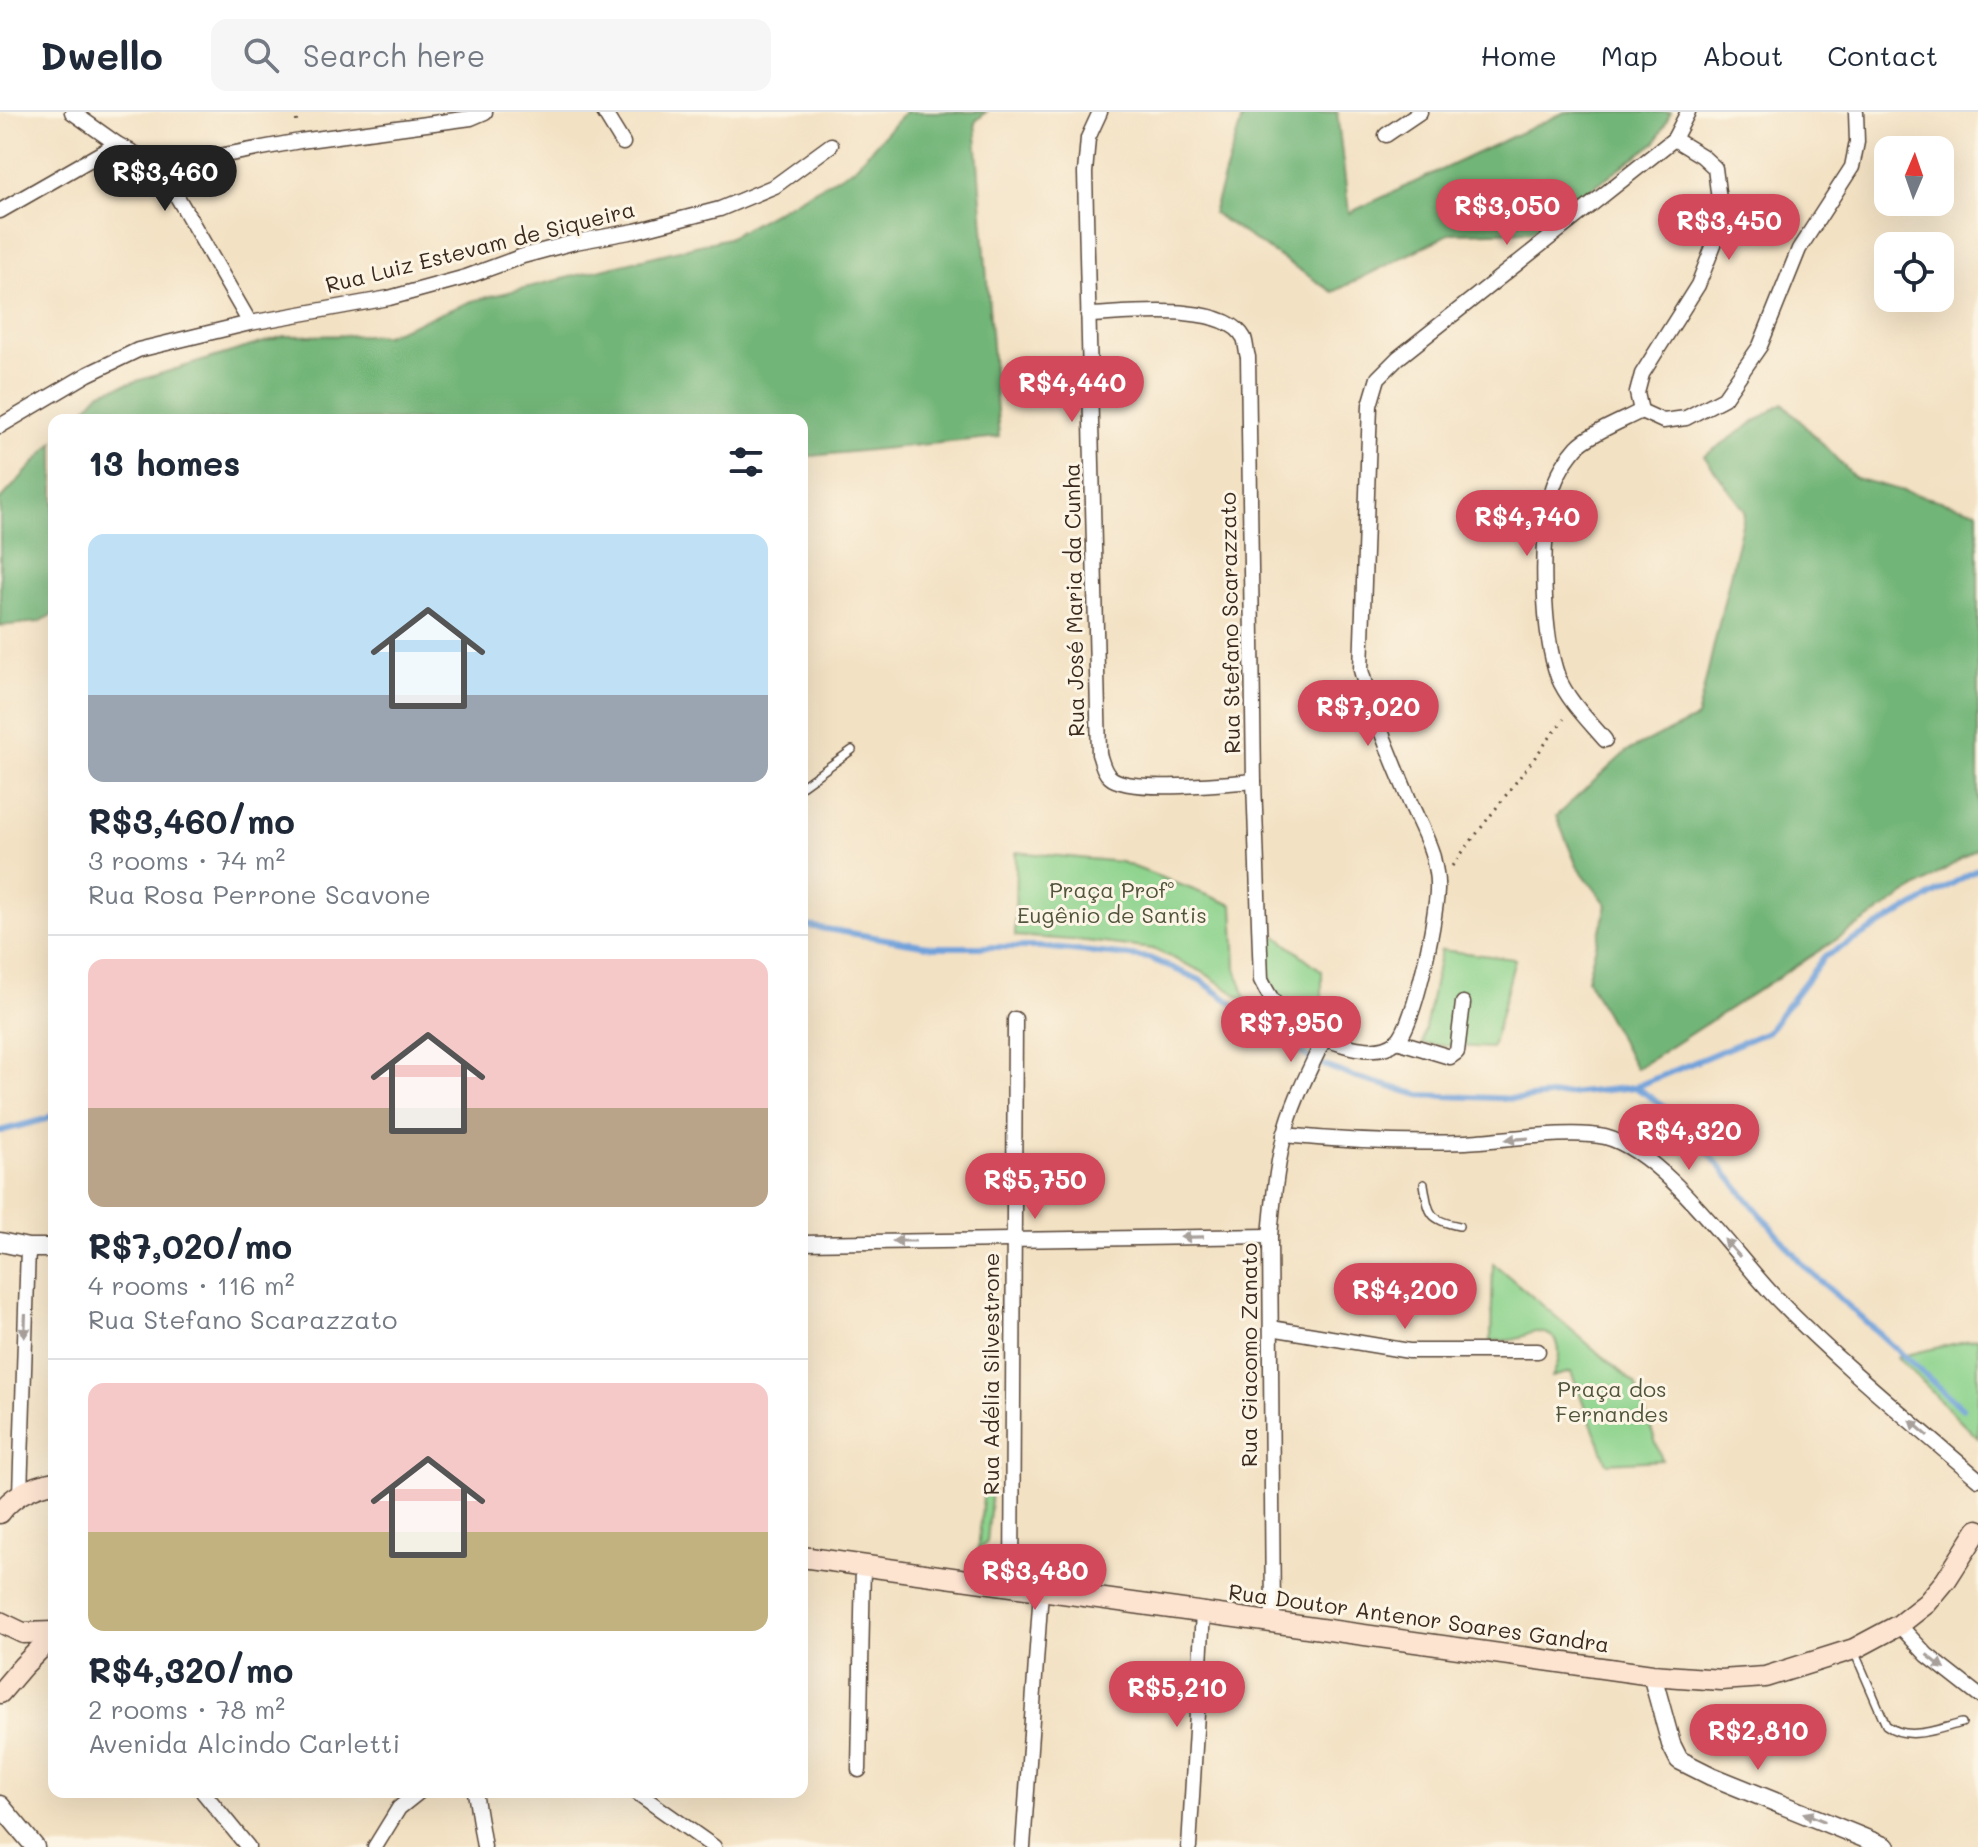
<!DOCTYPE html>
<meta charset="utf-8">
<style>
:root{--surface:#fff;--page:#f6f6f7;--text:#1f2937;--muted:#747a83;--line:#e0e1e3;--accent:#d1495b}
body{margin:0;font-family:Mali,sans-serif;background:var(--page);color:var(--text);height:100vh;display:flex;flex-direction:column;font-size:30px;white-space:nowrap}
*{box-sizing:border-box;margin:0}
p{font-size:26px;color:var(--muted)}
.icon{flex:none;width:44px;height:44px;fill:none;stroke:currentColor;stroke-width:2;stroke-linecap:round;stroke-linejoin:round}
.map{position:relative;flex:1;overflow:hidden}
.drawer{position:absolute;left:48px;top:302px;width:760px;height:1384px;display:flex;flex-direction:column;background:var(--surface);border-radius:16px;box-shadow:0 8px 32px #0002}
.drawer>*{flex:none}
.needle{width:52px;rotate:2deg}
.buttons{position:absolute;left:1874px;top:24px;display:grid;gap:16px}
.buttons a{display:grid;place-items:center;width:80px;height:80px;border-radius:16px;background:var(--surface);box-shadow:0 8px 32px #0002;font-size:40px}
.price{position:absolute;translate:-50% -68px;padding:0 18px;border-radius:28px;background:var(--accent);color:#fff;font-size:26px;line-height:52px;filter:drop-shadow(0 2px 4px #0008)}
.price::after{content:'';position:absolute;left:50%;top:48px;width:24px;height:18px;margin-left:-12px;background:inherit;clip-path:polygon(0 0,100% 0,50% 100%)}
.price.on{background:#222;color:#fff}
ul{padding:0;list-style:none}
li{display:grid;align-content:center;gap:16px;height:424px;padding:0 40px}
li+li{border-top:2px solid var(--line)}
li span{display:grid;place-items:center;height:248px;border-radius:16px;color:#555}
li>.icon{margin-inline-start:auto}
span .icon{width:144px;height:144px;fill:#fffc;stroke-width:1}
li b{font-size:34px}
h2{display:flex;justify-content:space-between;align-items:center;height:96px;padding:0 40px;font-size:34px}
header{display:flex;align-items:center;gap:48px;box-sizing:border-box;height:112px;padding:0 40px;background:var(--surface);border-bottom:2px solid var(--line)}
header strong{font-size:38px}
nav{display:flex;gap:44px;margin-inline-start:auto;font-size:28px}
.search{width:560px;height:72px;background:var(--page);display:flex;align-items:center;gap:20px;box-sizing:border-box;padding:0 28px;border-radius:16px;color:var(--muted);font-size:30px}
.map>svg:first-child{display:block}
.green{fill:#8dd38d;stroke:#647e56;stroke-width:2}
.forest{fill:#72b578;stroke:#56704b;stroke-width:2}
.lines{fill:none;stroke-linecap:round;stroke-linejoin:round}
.stream{stroke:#70a1da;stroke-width:6}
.service-casing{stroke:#574537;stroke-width:10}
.minor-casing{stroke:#574537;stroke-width:17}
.tertiary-casing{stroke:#574537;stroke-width:21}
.secondary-casing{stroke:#574537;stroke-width:23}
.path{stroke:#574537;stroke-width:3;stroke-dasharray:2 6;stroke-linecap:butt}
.service{stroke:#fff;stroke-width:7}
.minor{stroke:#fff;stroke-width:14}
.tertiary{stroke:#fff;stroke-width:18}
.secondary{stroke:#fde4d1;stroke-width:20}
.oneway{fill:#a79f9a}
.labels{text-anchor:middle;stroke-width:6;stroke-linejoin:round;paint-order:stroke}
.street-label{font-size:22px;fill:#3b2a1e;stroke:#fcf5e5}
.park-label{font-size:22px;fill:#50543a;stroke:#fcf5e5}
</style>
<header>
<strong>Dwello</strong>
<div class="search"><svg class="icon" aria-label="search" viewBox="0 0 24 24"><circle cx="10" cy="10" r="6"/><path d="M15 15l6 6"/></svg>Search here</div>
<nav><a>Home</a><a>Map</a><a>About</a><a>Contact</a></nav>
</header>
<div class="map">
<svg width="1978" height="1735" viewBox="0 0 1978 1735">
<rect width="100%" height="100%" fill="#fcf5e5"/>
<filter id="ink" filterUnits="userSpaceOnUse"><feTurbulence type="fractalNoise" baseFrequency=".0125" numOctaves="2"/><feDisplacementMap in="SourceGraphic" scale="16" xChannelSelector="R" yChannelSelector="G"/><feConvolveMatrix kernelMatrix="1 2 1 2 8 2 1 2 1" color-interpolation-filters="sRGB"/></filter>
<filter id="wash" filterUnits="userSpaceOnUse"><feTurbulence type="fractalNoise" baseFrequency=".006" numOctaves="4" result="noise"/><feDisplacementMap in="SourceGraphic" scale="32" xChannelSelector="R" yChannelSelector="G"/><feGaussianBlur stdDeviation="1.8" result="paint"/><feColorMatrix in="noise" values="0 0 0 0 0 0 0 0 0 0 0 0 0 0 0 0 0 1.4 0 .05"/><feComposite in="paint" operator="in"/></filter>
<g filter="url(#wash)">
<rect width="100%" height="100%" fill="#f3e1c3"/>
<!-- green -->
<g class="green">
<path d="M1016 740 1121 750 1233 793 1236 856 1245 885 1277 910 1203 860 1153 837 1086 829 1015 824Z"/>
<path d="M1271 820 1322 859V918C1300 909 1274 891 1270 865 1268 851 1270 834 1271 820Z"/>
<path d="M1441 838 1515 847 1492 936 1422 932Z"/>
<path d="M1493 1151 1635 1272 1662 1348 1607 1351 1571 1260 1552 1265C1563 1244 1564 1219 1533 1220 1526 1220 1523 1226 1516 1227 1509 1229 1499 1228 1491 1229Z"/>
<path d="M1978 1226V1326L1897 1245Z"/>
<path d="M984 1375 992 1376 987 1430 978 1438Z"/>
</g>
<!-- forest -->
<g class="forest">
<path d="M905 0H986L975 10 999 325 802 345V308H75L101 280 284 224 386 223 472 189 728 126 854 56Z"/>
<path d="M1244 0H1337L1349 101 1565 0H1671L1656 30 1532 119 1451 121 1333 180 1213 101Z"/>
<path d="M1783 291 1855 366 1978 399V736L1636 957 1587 867 1607 793 1577 754 1556 704 1627 639 1697 606 1745 399 1704 344Z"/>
<path d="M54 330V502L39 510 0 514V388Z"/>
</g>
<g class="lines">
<!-- stream -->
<g class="stream">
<path d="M802 813 934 835H1042L1149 846 1200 868 1313 949 1354 965 1420 983 1521 987 1635 975 1676 1002 1805 1155 1962 1296"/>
<path d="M1635 975 1767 920 1824 845 1978 757"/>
<path d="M0 1019 46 1007 54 1002"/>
</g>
</g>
</g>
<g filter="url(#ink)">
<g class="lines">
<defs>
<g id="service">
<path d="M802 674 852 638"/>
<path d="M1424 1072C1429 1101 1428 1108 1459 1114"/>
<path d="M1854 1539 1886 1613C1908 1630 1937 1617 1962 1611"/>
</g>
<g id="minor">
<path d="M72 0 117 32 160 55 250 211"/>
<path d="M604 0 623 31"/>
<path d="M1100 0 1088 26 1085 61 1099 642C1102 650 1103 659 1110 665 1128 682 1226 671 1254 669"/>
<path d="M1386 23 1420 0"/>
<path d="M160 55 300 29 471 6 485 0"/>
<path d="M0 99 117 32"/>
<path d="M1088 203C1124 202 1225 189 1244 226 1246 231 1246 239 1248 245L1254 669 1261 868C1280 908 1303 921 1344 933 1360 938 1383 941 1397 929 1415 914 1439 795 1437 771 1437 761 1434 750 1432 741 1426 723 1417 706 1410 690 1392 646 1373 604 1361 558L1370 293 1378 266 1398 246 1674 27 1688 0"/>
<path d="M1641 299 1663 309 1686 306 1724 286 1760 234 1799 137 1852 55 1857 30 1856 0"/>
<path d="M1641 299 1637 281 1642 262 1698 173 1722 112 1715 56 1702 44 1674 27"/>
<path d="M0 314 88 262 138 238 250 211 389 186 466 165 523 144 575 130 635 119 720 97 775 74 831 33"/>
<path d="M1605 628C1589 609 1568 589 1558 565 1542 521 1541 435 1550 389 1553 369 1564 350 1577 335 1589 322 1624 308 1641 299"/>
<path d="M1397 929 1450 945 1457 940 1463 891"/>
<path d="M1284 1023C1344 1029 1406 1032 1466 1030 1504 1028 1571 1017 1605 1025 1664 1040 1732 1140 1775 1185 1838 1250 1909 1308 1978 1367"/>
<path d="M802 1131 1270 1124"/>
<path d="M1271 1216 1409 1239H1538"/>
<path d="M20 1382 28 1136"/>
<path d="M1012 1474 1015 907"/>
<path d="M1273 1509 1270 1124C1273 1091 1276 1058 1284 1025 1292 991 1309 959 1324 927"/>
<path d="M1899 1513 1927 1543 1978 1583"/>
<path d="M859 1658 863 1452"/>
<path d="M203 1680 248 1735"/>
<path d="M475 1680 484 1735"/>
<path d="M636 1680 714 1735"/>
<path d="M375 1735 399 1696 419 1680"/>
<path d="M1023 1735 1041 1479"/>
<path d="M1189 1735 1203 1501"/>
</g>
<g id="tertiary">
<path d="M0 1130 28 1136H54"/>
<path d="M1652 1563 1671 1632 1679 1648 1711 1664 1886 1735"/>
<path d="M0 1693 35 1735"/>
</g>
<g id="secondary">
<path d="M0 1401C13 1383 33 1374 54 1370"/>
<path d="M802 1445 1652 1563 1721 1568 1765 1565 1854 1537 1899 1513 1927 1491 1946 1468 1978 1418"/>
<path d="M0 1510 23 1521 54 1520"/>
<path d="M0 1581 23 1554 54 1523"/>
</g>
</defs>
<!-- service casing -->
<use href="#service" class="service-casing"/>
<!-- minor casing -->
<use href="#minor" class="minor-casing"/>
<!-- tertiary casing -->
<use href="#tertiary" class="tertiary-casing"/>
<!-- secondary casing -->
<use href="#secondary" class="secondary-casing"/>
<!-- path -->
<g class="path">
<path d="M295 0 297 12"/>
<path d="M1452 754 1564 607"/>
</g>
<!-- service -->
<use href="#service" class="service"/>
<!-- minor -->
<use href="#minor" class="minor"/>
<!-- tertiary -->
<use href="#tertiary" class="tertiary"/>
<!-- secondary -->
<use href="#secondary" class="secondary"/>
</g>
<!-- one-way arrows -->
<defs><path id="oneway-solid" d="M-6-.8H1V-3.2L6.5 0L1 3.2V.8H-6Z" transform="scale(2)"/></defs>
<g class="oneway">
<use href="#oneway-solid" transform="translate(1517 1027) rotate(176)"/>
<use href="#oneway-solid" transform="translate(1192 1125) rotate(179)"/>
<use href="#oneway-solid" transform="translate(904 1129) rotate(180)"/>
<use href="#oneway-solid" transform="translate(1732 1136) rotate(-132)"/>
<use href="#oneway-solid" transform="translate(25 1214) rotate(92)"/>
<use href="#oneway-solid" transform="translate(1919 1316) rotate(-139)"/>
<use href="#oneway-solid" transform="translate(1936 1550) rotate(38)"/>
<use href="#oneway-solid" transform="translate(1814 1705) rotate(-158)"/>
</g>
</g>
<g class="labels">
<!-- street labels -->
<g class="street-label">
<text transform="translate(480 135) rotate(-14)" y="8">Rua Luiz Estevam de Siqueira</text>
<text transform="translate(1074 488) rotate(-91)" y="8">Rua José Maria da Cunha</text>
<text transform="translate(1230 511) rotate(-91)" y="8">Rua Stefano Scarazzato</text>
<text transform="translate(1249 1243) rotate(-90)" y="8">Rua Giacomo Zanato</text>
<text transform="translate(991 1262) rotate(-90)" y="8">Rua Adélia Silvestrone</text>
<text transform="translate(1419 1506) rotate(8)" y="8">Rua Doutor Antenor Soares Gandra</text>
</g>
<!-- park labels -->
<g class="park-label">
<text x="1112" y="786">Praça Profº<tspan x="1112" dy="25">Eugênio de Santis</tspan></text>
<text x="1612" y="1285">Praça dos<tspan x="1612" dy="25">Fernandes</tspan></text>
</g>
</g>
</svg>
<div class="buttons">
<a><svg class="needle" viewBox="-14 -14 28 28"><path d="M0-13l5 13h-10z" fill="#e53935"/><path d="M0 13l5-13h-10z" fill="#747a83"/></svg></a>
<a><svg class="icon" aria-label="locate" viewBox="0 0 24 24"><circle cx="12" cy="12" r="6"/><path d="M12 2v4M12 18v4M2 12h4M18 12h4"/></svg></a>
</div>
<b class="price on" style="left:165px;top:101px">R$3,460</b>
<b class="price" style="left:1507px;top:135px">R$3,050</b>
<b class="price" style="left:1729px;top:150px">R$3,450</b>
<b class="price" style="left:1072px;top:312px">R$4,440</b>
<b class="price" style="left:1527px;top:446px">R$4,740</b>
<b class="price" style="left:1368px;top:636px">R$7,020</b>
<b class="price" style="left:1291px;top:952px">R$7,950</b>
<b class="price" style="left:1689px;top:1060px">R$4,320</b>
<b class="price" style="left:1035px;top:1109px">R$5,750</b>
<b class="price" style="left:1405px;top:1219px">R$4,200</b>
<b class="price" style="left:1035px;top:1500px">R$3,480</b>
<b class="price" style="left:1177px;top:1617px">R$5,210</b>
<b class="price" style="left:1758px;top:1660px">R$2,810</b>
<section class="drawer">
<h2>13 homes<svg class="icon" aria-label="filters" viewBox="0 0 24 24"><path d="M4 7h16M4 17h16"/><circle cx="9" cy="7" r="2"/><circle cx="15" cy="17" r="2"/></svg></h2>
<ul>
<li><span style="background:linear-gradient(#bfe0f5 65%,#9aa5b1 0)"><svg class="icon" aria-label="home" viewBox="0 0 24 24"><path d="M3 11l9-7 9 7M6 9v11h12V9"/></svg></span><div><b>R$3,460/mo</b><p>3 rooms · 74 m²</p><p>Rua Rosa Perrone Scavone</p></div></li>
<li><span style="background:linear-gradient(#f6c9c9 60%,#b9a48a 0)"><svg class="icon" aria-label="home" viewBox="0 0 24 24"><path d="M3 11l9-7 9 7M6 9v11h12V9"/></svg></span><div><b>R$7,020/mo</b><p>4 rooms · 116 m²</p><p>Rua Stefano Scarazzato</p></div></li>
<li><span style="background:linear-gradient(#f6c9c9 60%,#c2b280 0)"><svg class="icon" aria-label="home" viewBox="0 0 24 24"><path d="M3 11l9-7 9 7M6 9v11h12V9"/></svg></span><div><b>R$4,320/mo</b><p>2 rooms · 78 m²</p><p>Avenida Alcindo Carletti</p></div></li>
</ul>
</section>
</div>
